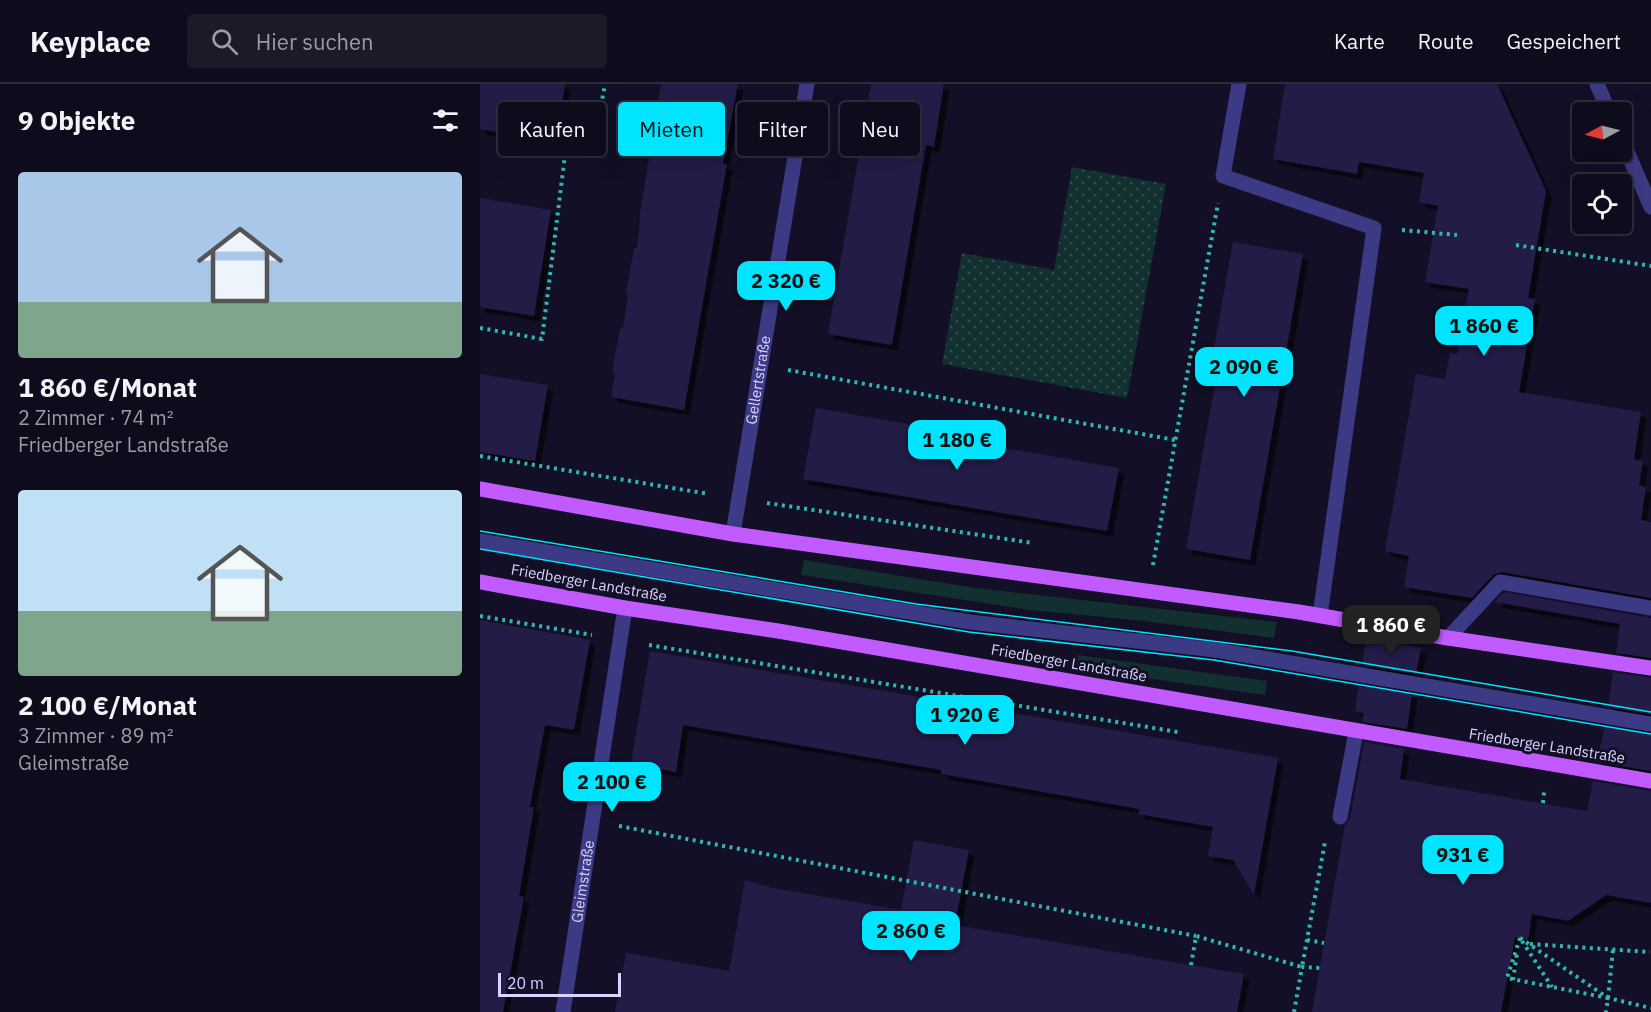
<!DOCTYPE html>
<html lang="de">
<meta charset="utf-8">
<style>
:root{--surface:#0e0b1c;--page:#1c1929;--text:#f1f3f6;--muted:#9b9ba3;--line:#2e2b3b;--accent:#00e5ff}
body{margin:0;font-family:"IBM Plex Sans",sans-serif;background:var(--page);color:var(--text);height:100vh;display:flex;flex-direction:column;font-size:22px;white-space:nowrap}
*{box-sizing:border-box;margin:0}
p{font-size:20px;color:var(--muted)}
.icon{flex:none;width:33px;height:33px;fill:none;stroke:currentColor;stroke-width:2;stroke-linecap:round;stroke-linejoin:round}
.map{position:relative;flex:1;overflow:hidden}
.side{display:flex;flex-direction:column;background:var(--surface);width:480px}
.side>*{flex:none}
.guide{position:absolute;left:18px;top:18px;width:570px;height:54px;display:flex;gap:12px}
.needle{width:39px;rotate:263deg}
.fabs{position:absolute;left:1092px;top:18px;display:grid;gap:12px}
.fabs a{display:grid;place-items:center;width:60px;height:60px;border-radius:6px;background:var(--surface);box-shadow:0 6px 24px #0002,0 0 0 2px var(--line);font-size:30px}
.scale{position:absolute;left:18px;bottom:15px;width:123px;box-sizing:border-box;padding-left:6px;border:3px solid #d9d4ff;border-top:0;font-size:16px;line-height:21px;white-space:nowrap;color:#d9d4ff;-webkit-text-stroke:4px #130f26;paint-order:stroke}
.price{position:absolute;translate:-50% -51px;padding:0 14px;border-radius:12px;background:var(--accent);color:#111;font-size:20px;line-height:39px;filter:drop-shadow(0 2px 3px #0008)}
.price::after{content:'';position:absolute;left:50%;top:36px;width:18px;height:14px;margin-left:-9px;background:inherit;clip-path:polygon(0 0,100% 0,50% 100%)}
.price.on{background:#222;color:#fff}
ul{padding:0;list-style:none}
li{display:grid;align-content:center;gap:12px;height:318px;padding:0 18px}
li span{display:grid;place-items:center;height:186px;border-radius:6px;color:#555}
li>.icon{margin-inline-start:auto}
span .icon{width:108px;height:108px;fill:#fffc;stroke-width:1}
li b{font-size:26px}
h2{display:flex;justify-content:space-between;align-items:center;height:72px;padding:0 18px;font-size:26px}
.chip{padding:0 21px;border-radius:6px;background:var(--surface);box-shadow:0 6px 24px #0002,0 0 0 2px var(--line);font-size:21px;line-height:54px}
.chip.on{background:var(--accent);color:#111}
header{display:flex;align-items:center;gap:36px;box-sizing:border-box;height:84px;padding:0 30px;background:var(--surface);border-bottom:2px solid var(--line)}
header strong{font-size:28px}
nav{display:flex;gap:33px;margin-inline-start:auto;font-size:21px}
.search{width:420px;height:54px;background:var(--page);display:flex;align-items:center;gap:15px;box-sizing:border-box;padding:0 21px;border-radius:6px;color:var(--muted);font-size:22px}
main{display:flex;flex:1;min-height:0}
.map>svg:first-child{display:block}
.green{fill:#12302f}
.park{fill:url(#park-dots)}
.building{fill:#241b47;filter:url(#shadow)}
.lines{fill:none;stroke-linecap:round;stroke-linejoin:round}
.path{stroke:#2fb8b0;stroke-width:4;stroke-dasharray:3 4.5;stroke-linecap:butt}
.service{stroke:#3d3a85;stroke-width:15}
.minor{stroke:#3d3a85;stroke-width:15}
.primary{stroke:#c25bff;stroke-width:15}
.tram{stroke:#00e5ff;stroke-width:1.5}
.labels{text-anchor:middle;stroke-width:6;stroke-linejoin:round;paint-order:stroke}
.street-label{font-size:15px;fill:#d9d4ff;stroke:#130f26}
</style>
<header>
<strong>Keyplace</strong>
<div class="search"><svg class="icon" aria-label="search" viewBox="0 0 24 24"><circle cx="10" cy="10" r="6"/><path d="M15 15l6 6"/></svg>Hier suchen</div>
<nav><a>Karte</a><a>Route</a><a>Gespeichert</a></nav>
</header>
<main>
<section class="side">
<h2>9 Objekte<svg class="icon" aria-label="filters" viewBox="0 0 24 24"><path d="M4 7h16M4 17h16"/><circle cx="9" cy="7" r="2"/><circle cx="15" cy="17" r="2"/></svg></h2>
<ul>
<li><span style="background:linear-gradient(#a9c7e8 70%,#7fa58c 0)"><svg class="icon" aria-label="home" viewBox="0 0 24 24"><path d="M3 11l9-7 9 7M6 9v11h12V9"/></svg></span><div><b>1 860 €/Monat</b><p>2 Zimmer · 74 m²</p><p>Friedberger Landstraße</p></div></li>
<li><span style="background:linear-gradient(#bfe0f5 65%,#7fa58c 0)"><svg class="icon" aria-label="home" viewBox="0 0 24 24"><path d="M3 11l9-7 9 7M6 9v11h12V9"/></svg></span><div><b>2 100 €/Monat</b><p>3 Zimmer · 89 m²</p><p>Gleimstraße</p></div></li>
</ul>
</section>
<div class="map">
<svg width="1171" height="928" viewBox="0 0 1171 928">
<defs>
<pattern id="park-dots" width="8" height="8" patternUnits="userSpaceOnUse" patternTransform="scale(1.5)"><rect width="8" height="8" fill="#12302f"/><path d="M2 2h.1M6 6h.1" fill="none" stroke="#344d4e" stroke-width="1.8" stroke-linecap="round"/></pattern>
<filter id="shadow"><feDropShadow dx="5.5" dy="5.5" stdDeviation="0" flood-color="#0009"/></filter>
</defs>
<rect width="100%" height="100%" fill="#130f26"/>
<!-- green -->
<g class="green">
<path d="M324 476 495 504 797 538 794 554 664 537 550 526 321 491Z"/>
<path d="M598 571 787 597 785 611 590 583 589 575Z"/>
</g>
<!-- park -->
<path class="park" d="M592 83 686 100 647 314 462 280 482 169 574 186Z"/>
<!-- building -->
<g class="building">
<path d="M0 0H85L76 58 0 45Z"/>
<path d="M181 0H258L243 80H247L204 326 131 313 135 290 132 288 140 245 143 243 148 211 146 209 154 165 157 163 159 149 160 129Z"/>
<path d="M391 0H464L454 63 446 61 412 261 348 250Z"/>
<path d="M805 0H1017L1066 107 1048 214 1055 215 1039 308 1161 328 1154 375 1163 377 1159 401 1166 403 1161 436 1171 438V514L1022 488 1013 491 992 514 924 503 929 472 905 467 936 290 965 295 970 269 977 270 989 205 945 198 958 122 939 118 944 89 879 78 877 90 793 75Z"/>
<path d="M0 114 71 126 54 232 0 223Z"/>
<path d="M753 158 823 170 770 476 706 465 741 265 734 264Z"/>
<path d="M0 290 68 301 55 377 0 368Z"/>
<path d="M336 324 440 342 439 349 639 384 627 447 323 395Z"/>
<path d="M1024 508 1171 534V574L1136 569 1140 540 1014 518Z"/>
<path d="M0 536 110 556 94 646 65 641 50 723H54L39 812 44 813 23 928H0Z"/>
<path d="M886 554 941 564 936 590 882 581Z"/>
<path d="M170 567 798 674 774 811 753 776 728 772 733 743 658 730 659 725 461 690V686L203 641 196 688 151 680Z"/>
<path d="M1133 588 1171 594V630L1128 623Z"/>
<path d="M879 600 932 609 927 645 882 638 884 629 875 627Z"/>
<path d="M1125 642 1171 650V687L1117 678Z"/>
<path d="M884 658 924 665 920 695 1071 721 1107 727 1113 697 1171 707V819L1126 811 1088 837 1052 830 1048 856 1035 853 1021 928H832L865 741 870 735Z"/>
<path d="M434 756 489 766 475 841 764 890 757 928H135L146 869 249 887 265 796 293 804 421 826Z"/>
</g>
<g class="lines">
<!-- path -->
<g class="path">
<path d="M121 22 125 0"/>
<path d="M922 146 977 151"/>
<path d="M1036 161 1171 182"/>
<path d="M0 244 62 255 85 71"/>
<path d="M308 286 695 356"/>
<path d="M0 372 229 410"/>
<path d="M287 419 553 459"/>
<path d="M673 481 738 119"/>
<path d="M0 532 112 551"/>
<path d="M169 561 698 648"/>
<path d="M1063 719 1064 708"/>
<path d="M139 742 716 852"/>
<path d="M1040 854 1027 894 1128 914 1126 928"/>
<path d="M1040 854 1128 914 1171 924"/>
<path d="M827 856 844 859"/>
<path d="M1042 857 1072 903"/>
<path d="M1050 860 1170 868"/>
<path d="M711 881 716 852 822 883 845 758"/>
<path d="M1033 896 1037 869"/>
<path d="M1128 914 1133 866"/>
<path d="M814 928 822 883 840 884"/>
</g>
<!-- service -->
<g class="service">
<path d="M759 0 743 92 894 144 840 532"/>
<path d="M0 457 490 538 735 566 1171 640"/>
<path d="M968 554 1020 498 1171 524"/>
<path d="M860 733 876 648"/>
</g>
<!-- minor -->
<g class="minor">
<path d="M1117 0 1129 28"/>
<path d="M1142 56 1171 123"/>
<path id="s1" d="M253 450 327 0"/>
<path id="s2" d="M83 928 145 524"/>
</g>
<!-- primary -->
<g class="primary">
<path d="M0 405 253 450 819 528 968 554 1171 584"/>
<path d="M0 498 145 524 298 547 1171 697"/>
</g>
<!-- tram -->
<g class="tram">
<path d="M0 447 436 520 812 567 1171 628"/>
<path d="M0 465 489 548 734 576 1171 650"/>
</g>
</g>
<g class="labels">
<!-- street labels -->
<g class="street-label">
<text dy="5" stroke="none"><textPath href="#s1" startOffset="156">Gellertstraße</textPath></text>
<text transform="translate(109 499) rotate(10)" y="5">Friedberger Landstraße</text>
<text transform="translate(589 579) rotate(10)" y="5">Friedberger Landstraße</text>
<text transform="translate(1067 662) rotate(9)" y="5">Friedberger Landstraße</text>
<text dy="5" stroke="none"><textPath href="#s2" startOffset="132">Gleimstraße</textPath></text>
</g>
</g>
</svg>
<div class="fabs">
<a><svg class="needle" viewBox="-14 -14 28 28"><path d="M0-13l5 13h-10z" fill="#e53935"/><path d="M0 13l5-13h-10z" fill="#9b9ba3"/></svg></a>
<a><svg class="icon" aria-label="locate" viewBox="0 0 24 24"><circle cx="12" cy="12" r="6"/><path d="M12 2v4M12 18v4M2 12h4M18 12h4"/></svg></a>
</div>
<div class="scale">20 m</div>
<b class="price" style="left:306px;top:228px">2 320 €</b>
<b class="price" style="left:1004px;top:273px">1 860 €</b>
<b class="price" style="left:764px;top:314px">2 090 €</b>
<b class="price" style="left:477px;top:387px">1 180 €</b>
<b class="price on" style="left:911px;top:572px">1 860 €</b>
<b class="price" style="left:485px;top:662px">1 920 €</b>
<b class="price" style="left:132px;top:729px">2 100 €</b>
<b class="price" style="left:983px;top:802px">931 €</b>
<b class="price" style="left:431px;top:878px">2 860 €</b>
<div class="guide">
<a class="chip">Kaufen</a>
<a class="chip on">Mieten</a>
<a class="chip">Filter</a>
<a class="chip">Neu</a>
</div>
</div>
</main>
